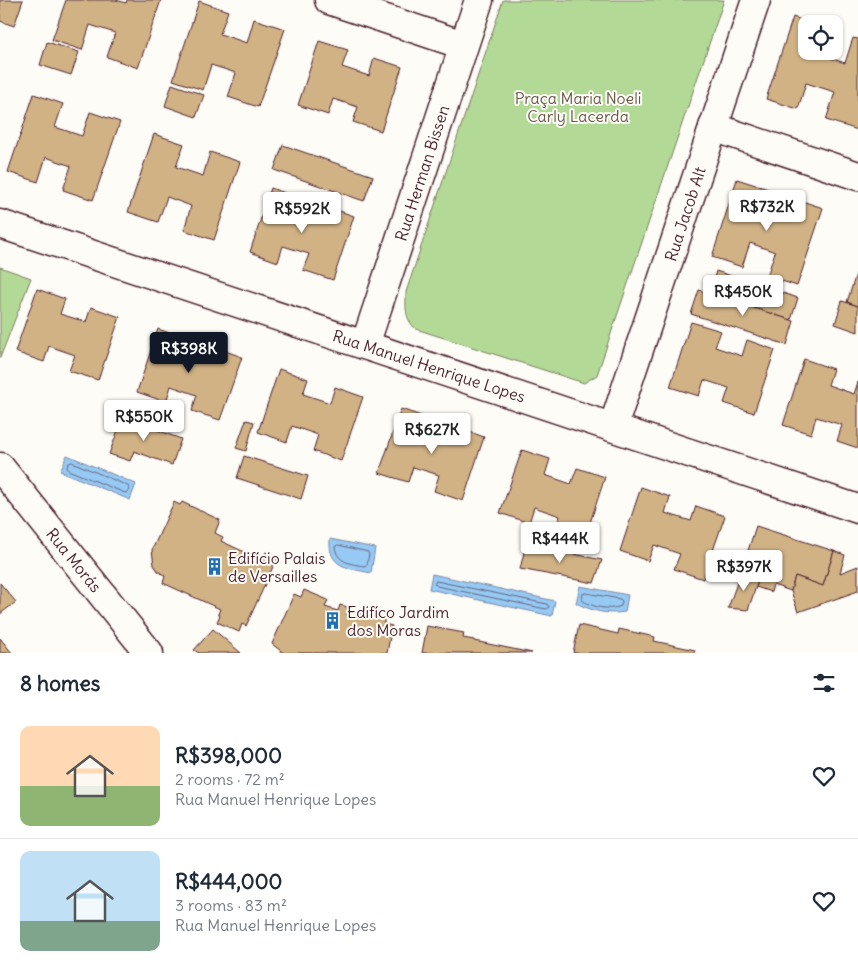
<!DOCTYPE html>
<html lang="en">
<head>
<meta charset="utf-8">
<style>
  :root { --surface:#fff; --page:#f6f6f7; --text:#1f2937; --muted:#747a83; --line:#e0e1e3; --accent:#111827 }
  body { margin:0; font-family:Delius,sans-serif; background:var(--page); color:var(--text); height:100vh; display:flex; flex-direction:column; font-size:19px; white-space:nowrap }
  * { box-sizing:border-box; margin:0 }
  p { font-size:16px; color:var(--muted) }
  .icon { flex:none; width:28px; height:28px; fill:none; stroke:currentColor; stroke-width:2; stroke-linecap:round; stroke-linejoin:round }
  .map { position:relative; height:653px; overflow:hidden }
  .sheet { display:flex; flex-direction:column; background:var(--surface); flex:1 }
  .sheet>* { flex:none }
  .tools { position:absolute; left:798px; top:15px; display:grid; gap:10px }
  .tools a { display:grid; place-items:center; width:45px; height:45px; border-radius:10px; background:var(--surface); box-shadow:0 1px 4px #0004; font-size:25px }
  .price { position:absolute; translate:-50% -42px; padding:0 11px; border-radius:5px; background:#fff; color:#222; font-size:16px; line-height:32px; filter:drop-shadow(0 1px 2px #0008) }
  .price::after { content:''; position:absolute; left:50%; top:30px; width:15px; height:11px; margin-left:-8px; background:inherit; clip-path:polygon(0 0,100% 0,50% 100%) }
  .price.current { background:var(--accent); color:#fff }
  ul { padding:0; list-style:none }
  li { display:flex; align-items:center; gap:15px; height:125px; padding:0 20px }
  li+li { border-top:1px solid var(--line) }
  li span { display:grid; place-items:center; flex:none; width:140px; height:100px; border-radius:10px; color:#555 }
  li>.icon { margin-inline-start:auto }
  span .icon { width:60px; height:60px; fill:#fffc; stroke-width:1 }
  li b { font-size:21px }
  h2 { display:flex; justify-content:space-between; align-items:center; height:60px; padding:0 20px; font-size:21px }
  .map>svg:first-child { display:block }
</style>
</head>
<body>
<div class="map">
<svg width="858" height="653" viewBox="0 0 858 653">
  <rect width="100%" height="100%" fill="#fdfcf7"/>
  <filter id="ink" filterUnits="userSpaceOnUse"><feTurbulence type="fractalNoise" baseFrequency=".02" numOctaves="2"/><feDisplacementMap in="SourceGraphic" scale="10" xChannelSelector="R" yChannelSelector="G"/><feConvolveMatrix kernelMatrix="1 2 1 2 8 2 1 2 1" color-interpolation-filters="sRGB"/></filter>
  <g filter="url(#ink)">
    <!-- green -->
    <g fill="#b2da96" stroke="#7e7c60">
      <path d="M503,0h221l-127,375 -13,8 -168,-54c-12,-11 -10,-21 -10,-37z"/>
      <path d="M0,267l31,11 -31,80z"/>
    </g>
    <!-- water -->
    <g fill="#96caf4" stroke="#7886a4">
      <path d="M67,455l69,29 -6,16 -70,-29z"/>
      <path d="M330,539l45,9 -4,25c-23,-5 -43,-5 -41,-34z"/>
      <path d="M432,574l123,27 -3,15 -123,-27z"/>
      <path d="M580,586l48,9 -3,17c-18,3 -33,-1 -49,-9z"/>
    </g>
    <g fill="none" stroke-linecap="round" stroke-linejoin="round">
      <!-- shore -->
      <g stroke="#68637b" stroke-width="1">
        <path d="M72,462l56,24 1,2 -1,4 -3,1 -57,-23 -1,-3 1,-3z"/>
        <path d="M338,545l30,7 1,2 -2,11 -3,1c-12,-2 -27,-3 -29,-19z"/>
        <path d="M436,581l111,23 2,3 -3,2 -109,-23 -2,-2z"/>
        <path d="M586,593l34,6 2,2 -1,5c-11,5 -30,1 -39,-6l1,-6z"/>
      </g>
    </g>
    <!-- building -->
    <g fill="#d1b285" stroke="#4a1f2b">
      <path d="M0,0h23l-9,26 -14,-5z"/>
      <path d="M66,0h50l10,3 1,-3h34l-23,68 -31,-11 8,-24 -25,-8 -8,25 -30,-10z"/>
      <path d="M199,1l29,10 -8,23 27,9 7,-24 31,10 -27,78 -30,-10 8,-24 -25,-8 -8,25 -30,-10z"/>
      <path d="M793,17l20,7h-7v27h11l-1,2 29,10 8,-25 5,1v91l-32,-10 9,-28 -29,-9 -8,26 -32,-10z"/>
      <path d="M319,41l29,9 -6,17 27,9 5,-18 28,9 -21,64 -28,-9 5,-15 -25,-8 -5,16 -30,-10z"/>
      <path d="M47,42l32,10 -8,23 -31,-10z"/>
      <path d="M172,84l32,11 -8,22 -31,-11z"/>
      <path d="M34,94l29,10 -8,23 27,9 8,-24 30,10 -27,78 -30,-10 8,-24 -25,-9 -8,25 -30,-10z"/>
      <path d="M154,134l30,10 -8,23 27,9 7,-24 30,10 -26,78 -30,-10 7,-24 -24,-9 -9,25 -30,-10z"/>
      <path d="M283,145l90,31 -9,25 -90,-31z"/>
      <path d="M737,179l31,10 -8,24 26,8 7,-23 30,10 -26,78 -30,-10 8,-24 -25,-9 -8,24 -30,-10z"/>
      <path d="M271,188l28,10 -4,15 25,8 5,-15 29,10 -21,64 -30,-10 6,-16 -26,-8 -5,16 -28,-10z"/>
      <path d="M858,268v38l-11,-4z"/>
      <path d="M716,271l82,27 -7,22 -82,-26z"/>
      <path d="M37,289l28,10 -5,15 26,8 5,-15 29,10 -22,63 -29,-9 6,-16 -26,-9 -5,16 -29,-10z"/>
      <path d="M699,290l95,31 -7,24 -96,-31z"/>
      <path d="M842,301l16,5v26l-23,-8z"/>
      <path d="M691,322l30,9 -6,16 27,9 5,-16 28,10 -21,63 -30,-10 5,-15 -25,-8 -5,16 -29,-9z"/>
      <path d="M158,329l29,10 -5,15 27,8 5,-15 28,10 -22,63 -28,-9 5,-16 -26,-9 -5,16 -29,-10z"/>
      <path d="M804,359l29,10 -5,16 26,9 4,-12v66l-21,-7 5,-16 -26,-8 -5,17 -28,-9z"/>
      <path d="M279,369l29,10 -5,15 27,9 5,-16 28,10 -22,64 -28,-10 5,-16 -26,-9 -5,16 -29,-10z"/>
      <path d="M401,409l29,10 -6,15 27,9 5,-16 28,10 -21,64 -29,-10 5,-16 -26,-8 -5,15 -29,-9z"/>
      <path d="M123,417l58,22 -9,26 -38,-14 -4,10 -21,-7z"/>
      <path d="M246,420l8,2 -8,29 -10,-3z"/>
      <path d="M522,450l28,9 -5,16 26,9 6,-16 28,9 -21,64 -29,-10 5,-15 -26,-9 -5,16 -29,-10z"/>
      <path d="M244,456l64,20 -7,23 -64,-21z"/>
      <path d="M641,487l29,10 -5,16 26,8 5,-15 29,10 -22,63 -29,-10 6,-15 -26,-9 -6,16 -28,-10z"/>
      <path d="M174,502l6,3 2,-3 38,18 -5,13 8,4 -2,4 32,15 1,-3 9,4 3,-5 11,6 -31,68 -4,-2 -3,8 -22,-10 3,-7 -2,-1 2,-5 -57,-26 2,-7 -7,-5 -4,-6 -2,-15z"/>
      <path d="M756,526l78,25 -11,35 -28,-10 -4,15 -18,-6 -2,7 -15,-5 3,-9 -18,-6z"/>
      <path d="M526,544l76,16 -8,23 -74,-14z"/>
      <path d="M834,551l11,4 -5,18 18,-7v25l-60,21 -7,-21 4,-15 28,10z"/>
      <path d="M741,572l18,6 -11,32 -20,-2z"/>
      <path d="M0,583l16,19 -16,12z"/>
      <path d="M304,590l24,10 -3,7 13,4 2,-6 8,2 -1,8 13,3 1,-5 23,5v6l8,2 -5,27h-103l-3,-2 -9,-7 22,-50 7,3z"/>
      <path d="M579,625l39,9 1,-5 36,8 -1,4 41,9 -1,3h-121z"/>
      <path d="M427,626l37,7 -1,5 11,2v1l58,12h-110z"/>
      <path d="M213,629l28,24h-42l-5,-3z"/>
      <path d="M0,638l12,15h-12z"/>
    </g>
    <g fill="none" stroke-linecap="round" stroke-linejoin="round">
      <defs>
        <g id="street">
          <path d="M329,0l134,45"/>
          <path d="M713,127l145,49"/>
          <path d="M0,224l858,285"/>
          <path d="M365,345l114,-345"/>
          <path d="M613,427l143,-427"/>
          <path d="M0,467l149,186"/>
        </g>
      </defs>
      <!-- street casing -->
      <use href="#street" stroke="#4a1f2b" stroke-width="31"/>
      <!-- street -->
      <use href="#street" stroke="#fdfcf7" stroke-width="28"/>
    </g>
  </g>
  <!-- icons -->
  <defs>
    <symbol id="building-bare" viewBox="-9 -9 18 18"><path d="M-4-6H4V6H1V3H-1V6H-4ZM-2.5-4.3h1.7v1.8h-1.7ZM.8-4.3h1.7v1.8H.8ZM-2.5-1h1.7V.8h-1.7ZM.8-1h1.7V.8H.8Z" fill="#1f6fb2" stroke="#fdfcf7" stroke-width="2.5" paint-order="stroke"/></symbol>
  </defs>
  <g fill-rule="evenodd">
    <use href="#building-bare" x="202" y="554" width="25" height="25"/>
    <use href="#building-bare" x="320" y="608" width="25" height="25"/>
  </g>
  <g text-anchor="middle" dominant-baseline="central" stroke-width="4" stroke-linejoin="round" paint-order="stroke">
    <!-- park labels -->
    <g font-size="16" fill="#69574b" stroke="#fdfcf7">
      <text x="578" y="98">Praça Maria Noeli<tspan x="578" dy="18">Carly Lacerda</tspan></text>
    </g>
    <!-- street labels -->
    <g font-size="16" fill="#4a1f2b" stroke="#fdfcf7">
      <text transform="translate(422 173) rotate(-72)">Rua Herman Bissen</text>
      <text transform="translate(685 214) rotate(-72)">Rua Jacob Alt</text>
      <text transform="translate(429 366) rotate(18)">Rua Manuel Henrique Lopes</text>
      <text transform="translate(74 560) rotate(51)">Rua Morás</text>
    </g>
    <!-- poi labels -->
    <g font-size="16" fill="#4a1f2b" stroke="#fdfcf7" text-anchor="start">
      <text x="228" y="558">Edifício Palais<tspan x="228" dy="18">de Versailles</tspan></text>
      <text x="347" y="612">Edifíco Jardim<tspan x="347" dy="18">dos Moras</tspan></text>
    </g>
  </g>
</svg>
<div class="tools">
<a><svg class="icon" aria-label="locate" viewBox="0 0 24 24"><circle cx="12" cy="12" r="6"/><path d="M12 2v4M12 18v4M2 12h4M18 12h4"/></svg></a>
</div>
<b class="price" style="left:767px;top:232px">R$732K</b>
<b class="price" style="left:302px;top:234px">R$592K</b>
<b class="price" style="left:743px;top:317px">R$450K</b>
<b class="price current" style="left:189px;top:374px">R$398K</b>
<b class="price" style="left:144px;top:442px">R$550K</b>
<b class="price" style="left:432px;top:455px">R$627K</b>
<b class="price" style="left:560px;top:564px">R$444K</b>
<b class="price" style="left:744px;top:592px">R$397K</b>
</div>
<section class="sheet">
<h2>8 homes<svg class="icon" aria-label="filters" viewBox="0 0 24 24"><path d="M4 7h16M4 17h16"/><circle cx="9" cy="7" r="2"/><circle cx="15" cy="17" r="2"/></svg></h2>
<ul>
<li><span style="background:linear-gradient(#ffd9b3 60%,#8fb573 0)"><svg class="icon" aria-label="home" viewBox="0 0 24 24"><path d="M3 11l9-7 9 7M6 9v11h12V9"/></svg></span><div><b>R$398,000</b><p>2 rooms · 72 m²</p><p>Rua Manuel Henrique Lopes</p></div><svg class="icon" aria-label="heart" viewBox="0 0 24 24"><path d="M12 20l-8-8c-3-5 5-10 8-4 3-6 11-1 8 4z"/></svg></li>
<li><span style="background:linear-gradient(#bfe0f5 70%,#7fa58c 0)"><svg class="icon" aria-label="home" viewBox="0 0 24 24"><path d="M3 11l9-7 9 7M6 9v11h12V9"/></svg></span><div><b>R$444,000</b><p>3 rooms · 83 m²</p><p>Rua Manuel Henrique Lopes</p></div><svg class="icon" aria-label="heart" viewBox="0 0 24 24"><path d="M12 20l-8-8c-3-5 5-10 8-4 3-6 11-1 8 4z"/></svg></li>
</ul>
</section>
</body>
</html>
